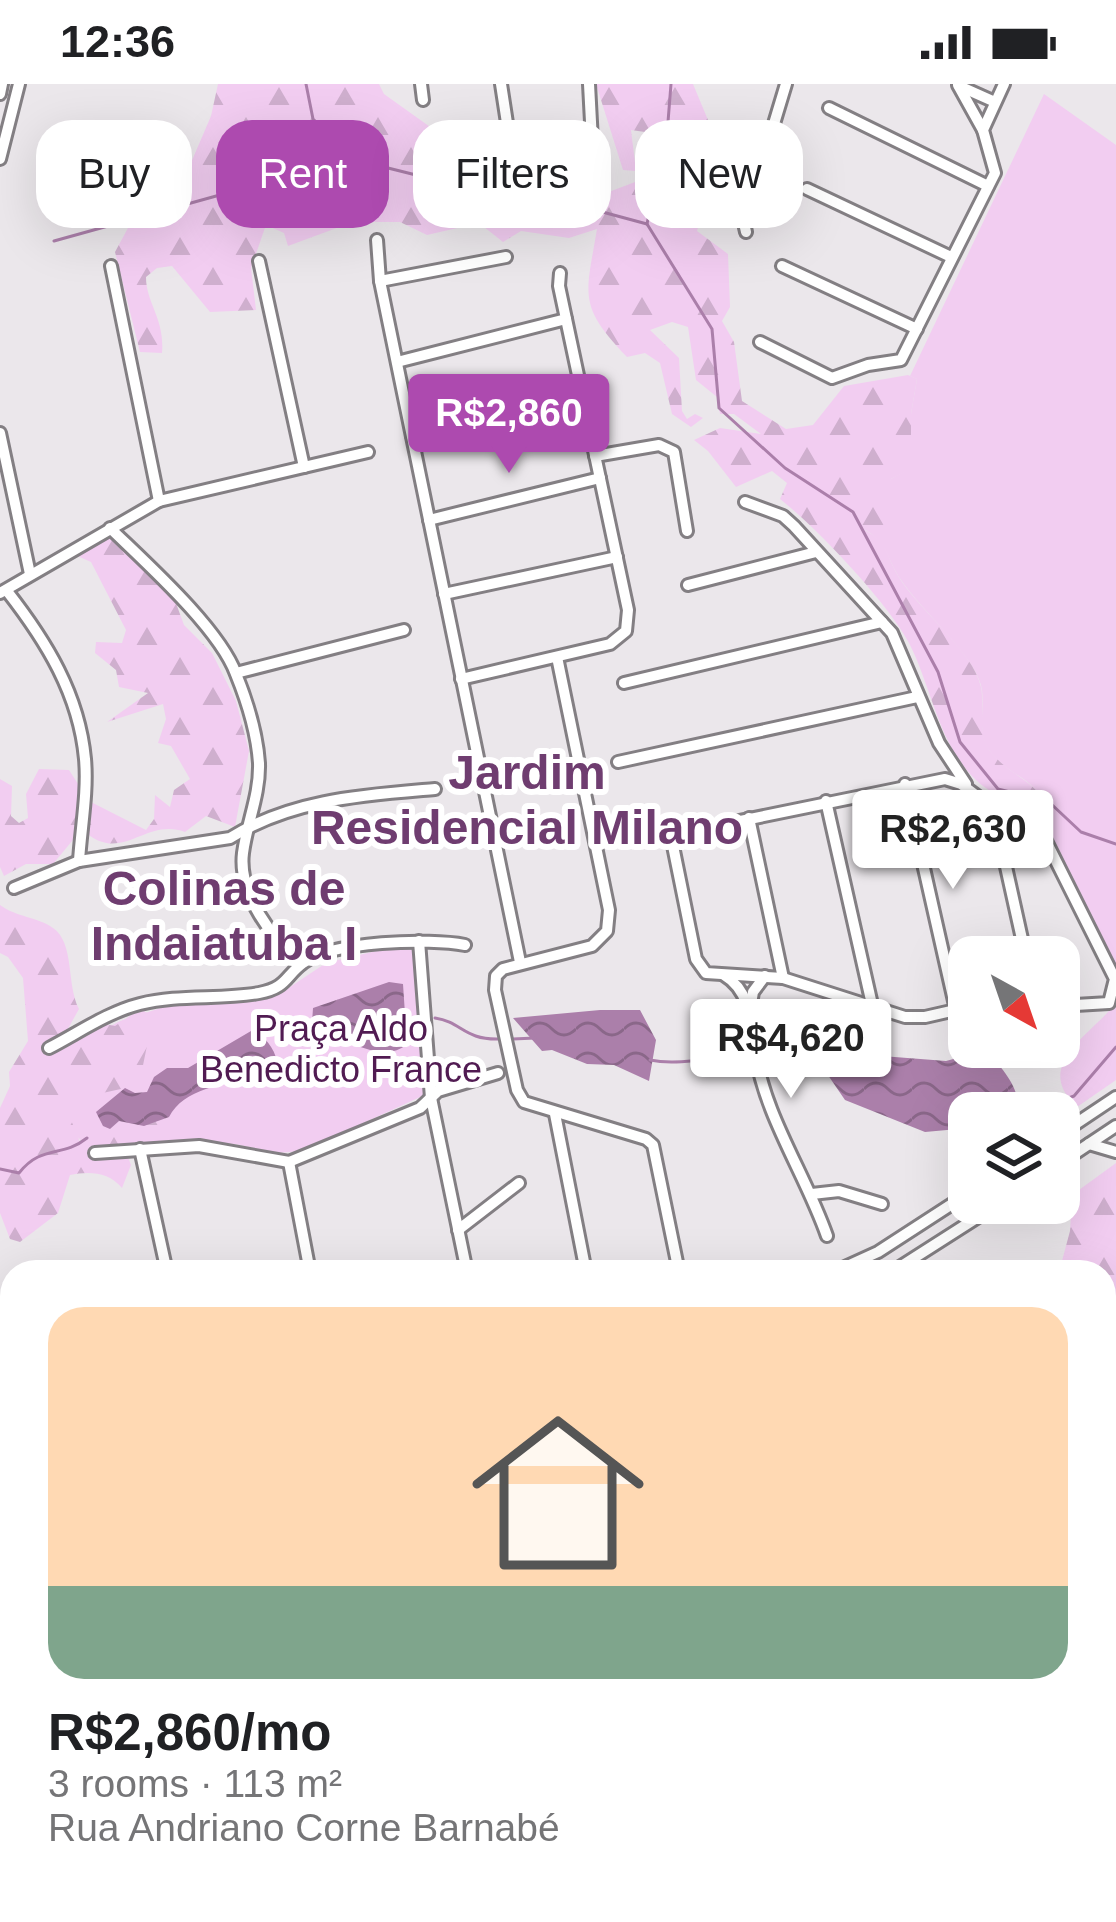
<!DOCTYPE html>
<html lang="en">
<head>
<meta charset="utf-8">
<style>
  :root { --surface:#fff; --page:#f2f2f2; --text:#202124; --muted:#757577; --accent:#ad4aaf }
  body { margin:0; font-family:Arial,sans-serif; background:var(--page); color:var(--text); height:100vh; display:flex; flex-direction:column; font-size:45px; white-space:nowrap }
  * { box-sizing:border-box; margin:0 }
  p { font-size:39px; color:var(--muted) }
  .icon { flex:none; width:66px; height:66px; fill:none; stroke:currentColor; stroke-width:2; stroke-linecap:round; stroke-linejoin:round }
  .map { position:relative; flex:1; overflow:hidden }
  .side { position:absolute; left:0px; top:1176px; width:1116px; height:663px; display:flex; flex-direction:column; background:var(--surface); border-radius:36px 36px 0 0; box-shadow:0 12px 48px #0002 }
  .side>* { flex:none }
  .hud { position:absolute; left:36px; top:36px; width:1044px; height:108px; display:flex; gap:24px }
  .needle { width:78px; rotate:140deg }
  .fabs { position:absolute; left:948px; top:852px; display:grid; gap:24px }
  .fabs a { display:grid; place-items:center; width:132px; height:132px; border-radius:24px; background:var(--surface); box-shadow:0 12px 48px #0002; font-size:60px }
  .price { position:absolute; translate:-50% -102px; padding:0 27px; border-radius:12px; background:#fff; color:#222; font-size:39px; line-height:78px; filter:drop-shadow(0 3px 6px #0008) }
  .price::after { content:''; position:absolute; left:50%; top:72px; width:36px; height:27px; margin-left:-18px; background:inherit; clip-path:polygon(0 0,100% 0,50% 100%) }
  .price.selected { background:var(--accent); color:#fff }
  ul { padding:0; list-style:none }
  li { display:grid; align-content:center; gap:24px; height:636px; padding:0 48px }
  li span { display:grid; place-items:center; height:372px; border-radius:36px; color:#555 }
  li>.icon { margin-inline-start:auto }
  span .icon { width:216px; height:216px; fill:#fffc; stroke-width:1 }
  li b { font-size:51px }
  .chip { padding:0 42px; border-radius:36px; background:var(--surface); box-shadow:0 12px 48px #0002; font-size:42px; line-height:108px }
  .chip.selected { background:var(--accent); color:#fff }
  .status { display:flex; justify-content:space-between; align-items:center; height:84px; padding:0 60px; background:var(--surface); direction:ltr }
  .status svg { height:33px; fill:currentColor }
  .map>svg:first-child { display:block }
</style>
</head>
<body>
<div class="status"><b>12:36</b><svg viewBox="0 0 49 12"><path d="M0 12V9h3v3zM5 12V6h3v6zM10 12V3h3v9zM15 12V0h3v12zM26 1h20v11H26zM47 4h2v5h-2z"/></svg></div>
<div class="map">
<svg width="1116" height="1838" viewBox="0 0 1116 1838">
  <defs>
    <pattern id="forest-firs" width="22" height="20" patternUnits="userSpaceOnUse" patternTransform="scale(3)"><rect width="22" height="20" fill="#f2cdf1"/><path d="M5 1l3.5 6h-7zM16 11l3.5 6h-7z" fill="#cfafce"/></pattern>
    <pattern id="water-waves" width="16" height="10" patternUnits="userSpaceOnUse" patternTransform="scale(3)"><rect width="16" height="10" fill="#ab7faa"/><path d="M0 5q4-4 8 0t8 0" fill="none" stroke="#8a6789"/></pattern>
  </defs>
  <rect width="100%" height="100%" fill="#ebe7eb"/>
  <!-- green -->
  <g fill="#f2cdf1">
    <path d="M1044,10l72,51v822l-77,-150h14c-18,-43 -43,-38 -64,-67 -13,-18 -3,-45 -8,-65 -9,-32 -59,-74 -80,-105 -15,-22 -12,-36 -37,-51l27,-50 20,-11v-54l6,-35 -7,-3z"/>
    <path d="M397,862l17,5 15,142 -127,58 -25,2 -42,-9 -47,-2 -97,7 -17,-15 -40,-66 86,-47 47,-15 85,-6 38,-13 36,-24z"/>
    <path d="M1116,919v77l-39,27c-45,-42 12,-70 39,-104z"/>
  </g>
  <!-- forest -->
  <g fill="url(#forest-firs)">
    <path d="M218,0h161l5,10 70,50 118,48 34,1 45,-17 53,31 -7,24 31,23 2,53 -8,14 12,21 8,59 44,28 27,-4 31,-39 64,-11 9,4 -6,35v55l-20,10 -5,45 -21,6c23,13 20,22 32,44 20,35 76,76 84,113 4,20 -4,47 9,64 24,30 45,24 63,67 -19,-8 -41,-15 -59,-25 -53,-29 -60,-102 -85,-150 -22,-41 -92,-115 -129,-144l7,-16 -15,-12 -36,16 -28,-36 -14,-11 26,-12 41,6 -27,-20h-14l-3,-17 -21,-17 -8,-53 -16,-5 -22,8 29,28 3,53 5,8 8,-5 8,4 -12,9 -19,-13 -12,-51 -15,-10 -18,4c-50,-52 -41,-62 -30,-128l-28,9 -48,-7 -18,11 -24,-19 -52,12 -27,-13h-47l-65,24 -4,-13 -18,-8 -15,43 5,42 -46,2 -38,-46 -15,2 -11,9c0,26 19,42 16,76l-22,-1 -25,-100 20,-37 31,6 45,-105z"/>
    <path d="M596,0h97l15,36 -7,20 -70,-10 5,41 -13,-1z"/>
    <path d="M108,450l65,61 11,30 28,28 24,48 13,50 -14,76 -29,-11 -21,16c-41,-15 -64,35 -103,-3l-29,35h-27l-22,12 -4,-9v-88l12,7 -1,30 8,7 9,-5 -2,-24 13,-25 30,1 20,31 57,29 8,-11 1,-24 15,12 4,-17 16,-11 -19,-33 -13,-3 8,-24 -3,-15 -56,18 41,-29 -29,-6 -3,-17 -21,-17 1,-11 26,1 4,-13 -35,-68 -16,-7 9,-18z"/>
    <path d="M0,821c16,12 38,12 53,23 22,15 13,56 26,81l-14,25 29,-12 21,4 25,-17 13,7 -14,69 -41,9 -27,-23h-20l29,71c21,-2 30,-21 47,-31 34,-19 76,-26 113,-34l-54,52 -61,20 6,16 -9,23c-13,-16 -33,-17 -52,-13l-12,38 -38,29 -10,-3 -10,-26v-105l10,-22 -1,-14 19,-31 -5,-63 -15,-21 -8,-4z"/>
    <path d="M1116,1079v277l-9,23 9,31v50l-12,5v-277h-45l11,-41 2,-36z"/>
    <path d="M88,1827h170l-7,11h-152z"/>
  </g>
  <!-- water -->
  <g fill="url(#water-waves)">
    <path d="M389,898l14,2 4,60c-25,23 -69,-9 -95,-21l1,-15z"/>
    <path d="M600,926h40l16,30 -7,41 -35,-16 -27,-1 -35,-14 -10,1 -29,-33z"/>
    <path d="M251,947h7c11,12 21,23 19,40 -33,12 -90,11 -108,46l-25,9 -25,-5 -9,8 -7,-3 -7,-14 29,-24 10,5 12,-1 7,-15 13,-9h21z"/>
    <path d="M986,966c15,17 36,39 32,63h-49v15l-44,4 -80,-32 -26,-38 50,-7 77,6z"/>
  </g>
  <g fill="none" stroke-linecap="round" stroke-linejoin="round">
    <!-- stream -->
    <g stroke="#ab7faa" stroke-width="3">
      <path d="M306,0l7,35 43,41 96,24 91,12 104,28"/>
      <path d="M671,0l-3,38 -21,102 65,105 7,79 66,60 68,44 85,160 22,70 38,47 51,13 32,30 35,12"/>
      <path d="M54,157l173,-48 85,-4 43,-29"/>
      <path d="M435,934c27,4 29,22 64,21"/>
      <path d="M513,955l22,-1"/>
      <path d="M650,976c29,6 57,-4 85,1"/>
      <path d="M773,978l57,10"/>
      <path d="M1066,1015l8,-3 42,-49"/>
      <path d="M1019,1022l6,3 20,-4"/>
      <path d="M0,1085l19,4c23,-29 43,-15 68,-35"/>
      <path d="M1104,1317l12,-31"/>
      <path d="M200,1827l18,11"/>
    </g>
    <defs>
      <g id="minor">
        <path d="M421,0l2,16"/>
        <path d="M501,0l8,52c23,20 64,36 83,5l-3,-57"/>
        <path d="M958,1l25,45"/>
        <path d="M959,2l36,16"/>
        <path d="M0,10l2,-10"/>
        <path d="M829,24l159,78"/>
        <path d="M696,72l60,25"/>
        <path d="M0,75l19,-75"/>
        <path d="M807,105l144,68"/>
        <path d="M746,148l-2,-9 42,-139"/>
        <path d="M377,156l3,41 140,681"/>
        <path d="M259,177l45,206"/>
        <path d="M111,182l48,235"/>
        <path d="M782,182l135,63"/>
        <path d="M380,197l126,-24"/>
        <path d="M760,258l72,36 36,-13 33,-5 94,-187 -12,-43 21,-46"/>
        <path d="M397,278l169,-43"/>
        <path d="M0,349l30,141"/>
        <path d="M412,352l172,-34"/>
        <path d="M595,372l64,-11 15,7 13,79"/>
        <path d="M745,418l38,14 11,10 98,107 47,110 27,41"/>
        <path d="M429,436l171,-42"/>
        <path d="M110,444c36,35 109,100 126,146 11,27 21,60 23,89 1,32 -12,59 -16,90 -5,40 29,87 59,110"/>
        <path d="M688,501l128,-33"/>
        <path d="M7,507c39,50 72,103 78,168 3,33 -4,69 -6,102"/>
        <path d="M0,509l159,-92 209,-49"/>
        <path d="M444,510l173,-37"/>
        <path d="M557,573l52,253 -2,21 -15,15 -89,23 -7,7 -1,14 22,100 7,12 122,37 7,6 26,127"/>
        <path d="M236,589l168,-43"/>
        <path d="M461,595l149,-35 16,-13 2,-21 -69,-324 1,-13"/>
        <path d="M624,599l258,-61"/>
        <path d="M618,678l299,-65"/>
        <path d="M905,700l51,226"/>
        <path d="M826,717l47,208"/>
        <path d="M993,724l33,149"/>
        <path d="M749,734l34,160"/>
        <path d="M671,752l25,123 10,14 77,5 122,39h20l44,-10"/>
        <path d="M637,758l308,-63 16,5 32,24 38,14 11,11 73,146 -6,24 -50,3"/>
        <path d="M14,804l65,-27 151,-23c62,-39 135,-43 205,-49"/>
        <path d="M419,857l12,157 36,174"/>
        <path d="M724,891c27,16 27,48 31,76 10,66 50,122 72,185"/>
        <path d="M750,926l3,-18 12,-16"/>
        <path d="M49,964c29,-15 59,-36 91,-44 39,-10 80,-4 119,-11 28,-5 26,-17 44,-30 29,-22 127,-25 162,-18"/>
        <path d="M555,1030l31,158"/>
        <path d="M1059,1051l57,-38"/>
        <path d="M1089,1060l27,8"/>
        <path d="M140,1065l27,123"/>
        <path d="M95,1069l104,-7 90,16 131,-54 18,-17 60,-18"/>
        <path d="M289,1078l21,110"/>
        <path d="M1059,1080l57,-38"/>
        <path d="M812,1110l27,-3 43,13"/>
        <path d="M458,1146l61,-47"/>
        <path d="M834,1188l44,-20 91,-59"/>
        <path d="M892,1188l108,-69"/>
        <path d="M1104,1794l12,-5"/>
        <path d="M0,1820l12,-2"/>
      </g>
      <g id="major">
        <path d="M0,1689l12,-4"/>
        <path d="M924,1827l47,11"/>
      </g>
    </defs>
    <!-- minor casing -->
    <use href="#minor" stroke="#837f83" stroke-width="16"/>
    <!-- major casing -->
    <use href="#major" stroke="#a97fa9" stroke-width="20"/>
    <!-- minor -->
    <use href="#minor" stroke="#fff" stroke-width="10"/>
    <!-- major -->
    <use href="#major" stroke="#fad4fa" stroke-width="14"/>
  </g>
  <g text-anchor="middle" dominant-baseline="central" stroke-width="12" stroke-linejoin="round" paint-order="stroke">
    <!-- park labels -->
    <g font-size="36" fill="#511b52" stroke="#fff">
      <text x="341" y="944">Praça Aldo<tspan x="341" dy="41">Benedicto France</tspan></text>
    </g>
    <!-- district labels -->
    <g font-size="48" font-weight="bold" fill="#6f3d70" stroke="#fff">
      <text x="527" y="688">Jardim<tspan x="527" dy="55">Residencial Milano</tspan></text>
      <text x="224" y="804">Colinas de<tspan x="224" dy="55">Indaiatuba I</tspan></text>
    </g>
  </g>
</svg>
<div class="fabs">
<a><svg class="needle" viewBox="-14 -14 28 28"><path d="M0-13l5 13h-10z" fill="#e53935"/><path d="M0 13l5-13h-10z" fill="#757577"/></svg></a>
<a><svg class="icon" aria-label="layers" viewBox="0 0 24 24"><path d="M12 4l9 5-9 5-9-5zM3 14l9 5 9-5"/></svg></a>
</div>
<b class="price selected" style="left:509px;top:392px">R$2,860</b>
<b class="price" style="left:953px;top:808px">R$2,630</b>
<b class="price" style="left:791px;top:1017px">R$4,620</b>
<div class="hud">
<a class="chip">Buy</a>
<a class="chip selected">Rent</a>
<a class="chip">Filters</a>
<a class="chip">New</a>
</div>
<section class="side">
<ul>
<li><span style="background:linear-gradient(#ffd9b3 75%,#7fa58c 0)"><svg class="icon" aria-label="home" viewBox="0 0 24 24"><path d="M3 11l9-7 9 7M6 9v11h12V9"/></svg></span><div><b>R$2,860/mo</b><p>3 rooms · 113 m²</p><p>Rua Andriano Corne Barnabé</p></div></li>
</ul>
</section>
</div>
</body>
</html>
